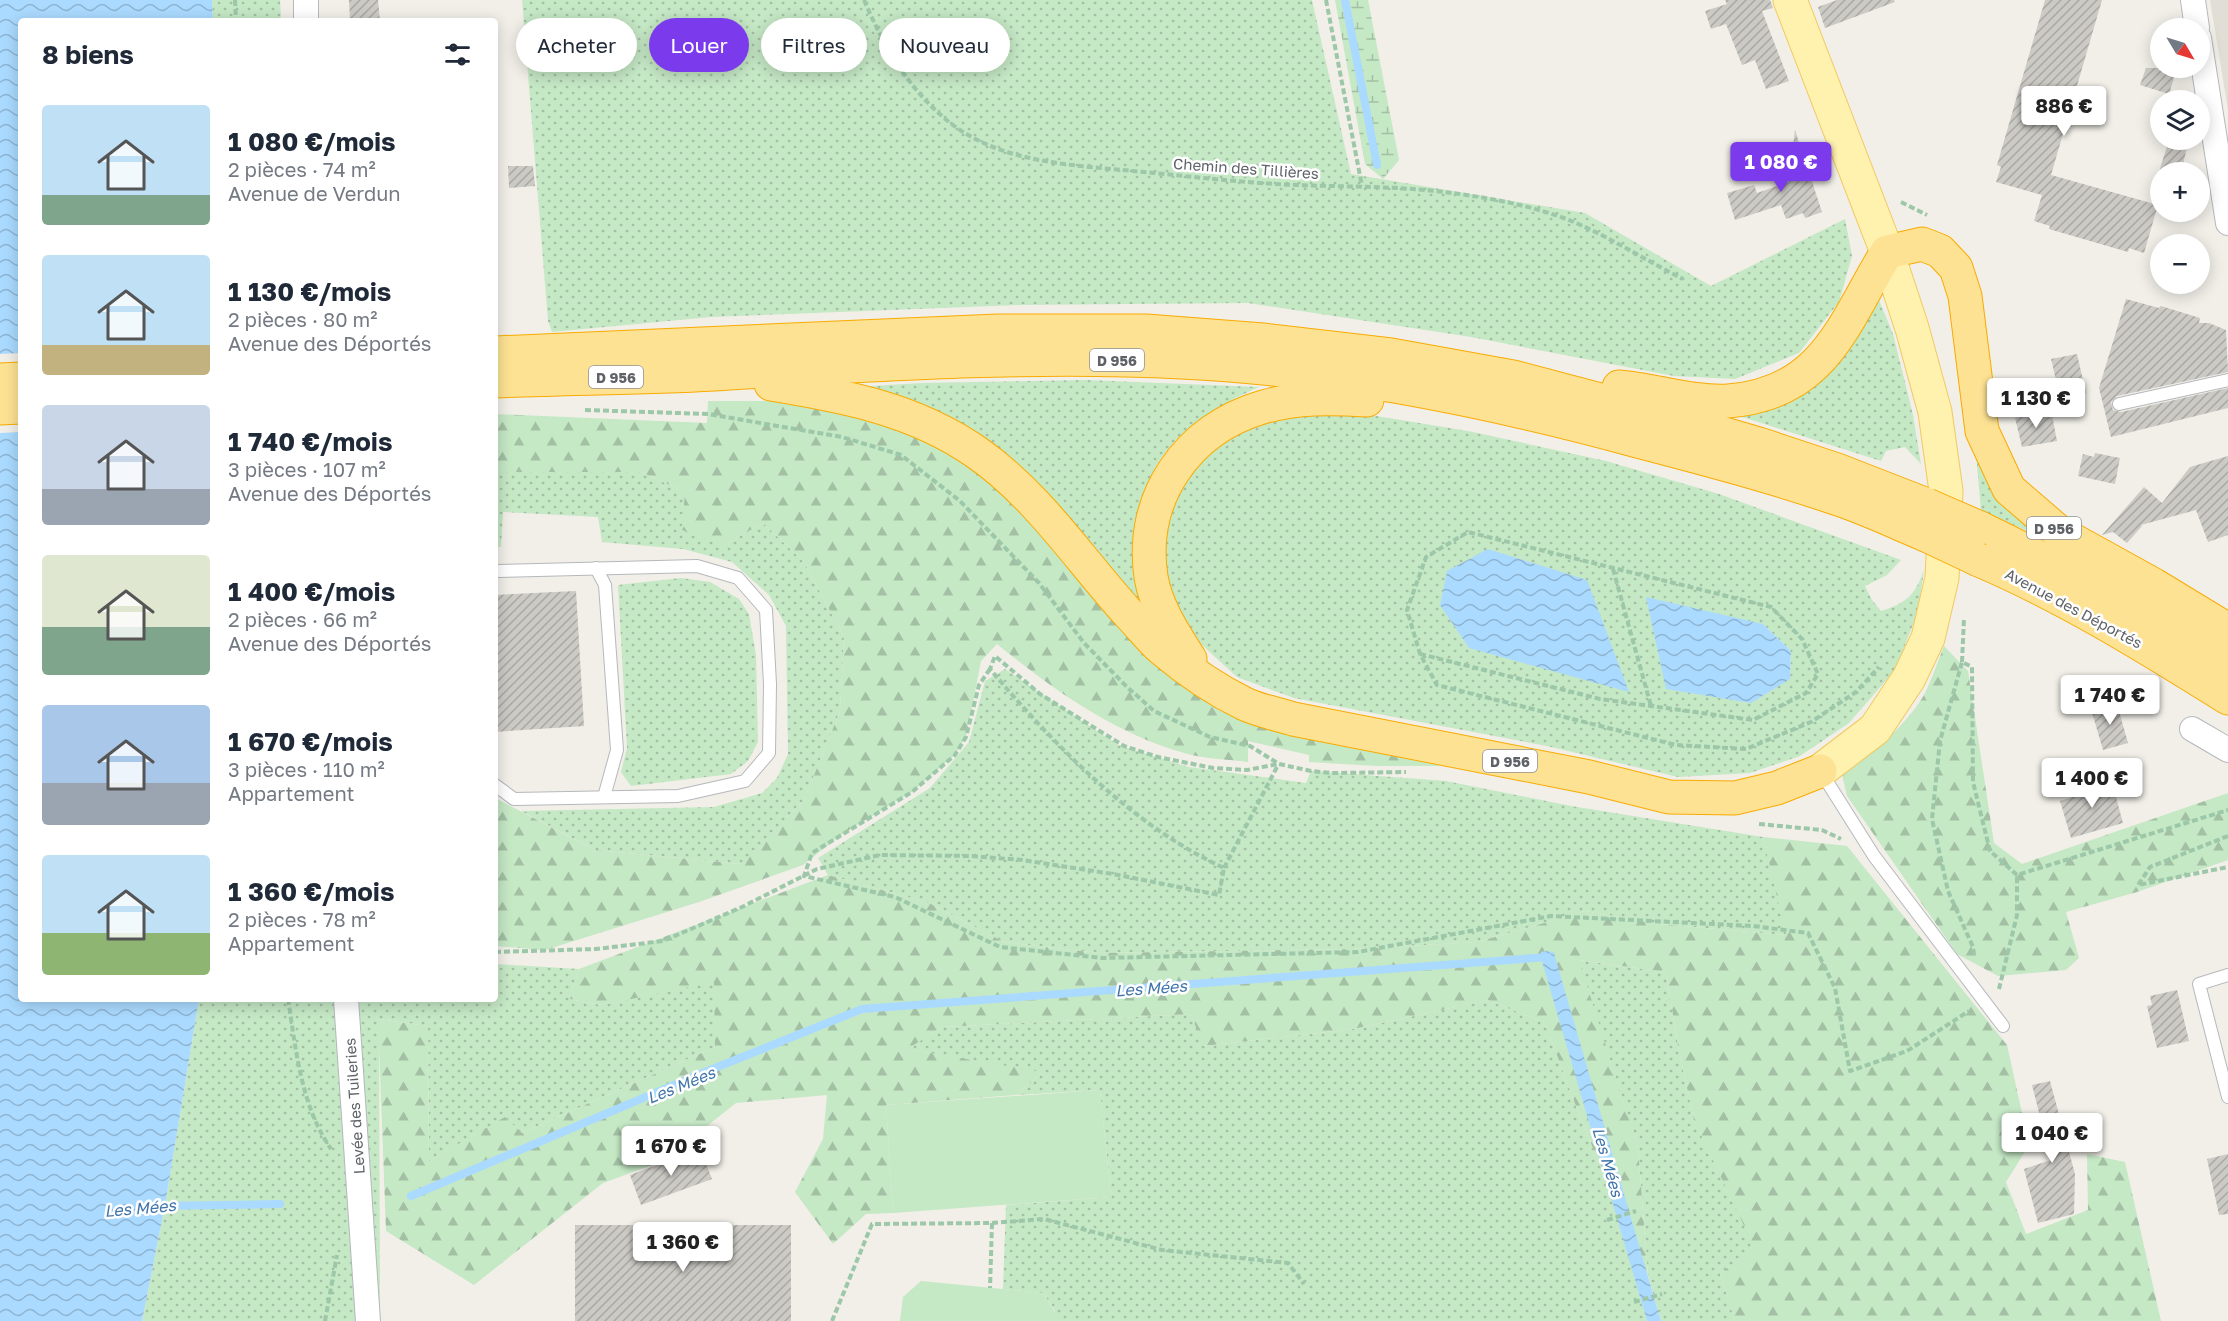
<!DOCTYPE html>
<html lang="fr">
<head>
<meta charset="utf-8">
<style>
  :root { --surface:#fff; --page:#f6f6f7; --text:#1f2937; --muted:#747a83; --accent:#7c3aed }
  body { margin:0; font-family:"Golos Text",sans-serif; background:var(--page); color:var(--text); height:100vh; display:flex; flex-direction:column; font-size:22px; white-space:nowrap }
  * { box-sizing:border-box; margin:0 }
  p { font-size:20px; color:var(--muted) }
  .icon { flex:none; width:33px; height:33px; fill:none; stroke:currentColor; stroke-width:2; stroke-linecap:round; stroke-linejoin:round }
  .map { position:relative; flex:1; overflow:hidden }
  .panel { position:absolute; left:18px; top:18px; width:480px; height:984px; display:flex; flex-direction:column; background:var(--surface); border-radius:6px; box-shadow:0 3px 15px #0003 }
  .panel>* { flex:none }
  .guide { position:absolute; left:516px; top:18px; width:570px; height:54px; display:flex; gap:12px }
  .needle { width:39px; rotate:128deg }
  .buttons { position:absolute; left:2150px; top:18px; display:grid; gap:12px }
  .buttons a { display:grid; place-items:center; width:60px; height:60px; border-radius:50%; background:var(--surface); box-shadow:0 3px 15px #0003; font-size:30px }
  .price { position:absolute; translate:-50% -51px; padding:0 14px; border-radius:6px; background:#fff; color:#222; font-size:20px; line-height:39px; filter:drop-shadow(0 2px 3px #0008) }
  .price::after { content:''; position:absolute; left:50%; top:36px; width:18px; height:14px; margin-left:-9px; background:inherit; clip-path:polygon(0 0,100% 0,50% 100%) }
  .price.active { background:var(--accent); color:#fff }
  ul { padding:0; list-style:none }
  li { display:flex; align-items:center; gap:18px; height:150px; padding:0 24px }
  li span { display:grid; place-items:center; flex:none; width:168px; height:120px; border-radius:6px; color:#555 }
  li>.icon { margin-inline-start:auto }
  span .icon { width:72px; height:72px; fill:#fffc; stroke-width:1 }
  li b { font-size:26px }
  h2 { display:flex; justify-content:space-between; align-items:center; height:72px; padding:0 24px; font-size:26px }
  .tag { padding:0 21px; border-radius:27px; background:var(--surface); box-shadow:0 3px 15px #0003; font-size:21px; line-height:54px }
  .tag.active { background:var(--accent); color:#fff }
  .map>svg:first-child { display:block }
</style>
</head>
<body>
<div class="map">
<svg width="2228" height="1321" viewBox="0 0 2228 1321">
  <defs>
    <pattern id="grass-dots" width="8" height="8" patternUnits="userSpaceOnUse" patternTransform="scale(1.5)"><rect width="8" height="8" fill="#c5e8c5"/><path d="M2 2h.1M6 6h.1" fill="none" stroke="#a3c0a4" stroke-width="1.8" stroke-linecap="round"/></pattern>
    <pattern id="forest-firs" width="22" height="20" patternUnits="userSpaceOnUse" patternTransform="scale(1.5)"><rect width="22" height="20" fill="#c5e8c5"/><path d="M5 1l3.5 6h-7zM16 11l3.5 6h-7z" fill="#a3c0a4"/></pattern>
    <pattern id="wetland-marsh" width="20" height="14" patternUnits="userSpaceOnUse" patternTransform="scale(1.5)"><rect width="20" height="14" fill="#c5e8c5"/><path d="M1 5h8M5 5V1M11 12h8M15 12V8" fill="none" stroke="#a3c0a4"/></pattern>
    <pattern id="water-waves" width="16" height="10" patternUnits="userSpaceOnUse" patternTransform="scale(1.5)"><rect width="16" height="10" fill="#aadaff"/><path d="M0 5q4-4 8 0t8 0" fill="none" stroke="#8eb4d2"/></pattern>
    <pattern id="building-hatch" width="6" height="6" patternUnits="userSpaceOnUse" patternTransform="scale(1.5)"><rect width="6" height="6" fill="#cccac5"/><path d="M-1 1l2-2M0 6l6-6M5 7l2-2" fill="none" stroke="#a9a8a4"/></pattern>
  </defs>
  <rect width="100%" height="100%" fill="#f1efe8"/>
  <!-- education -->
  <path fill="#e1ded6" d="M2210,0h18v110z"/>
  <!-- grass -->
  <g fill="url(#grass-dots)" fill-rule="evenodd">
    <path d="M212,0h68l1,21h-68z"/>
    <path d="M522,0h790l39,174 234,39 126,73 134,-67 7,37 -13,46 -40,51 -64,26 -61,-3 -203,-39 -223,-34 -230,2 -307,12 -159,15 -4,-11z"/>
    <path d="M1876,293l17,41 20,81 8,49 -16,-17 -19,4 -5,10 -151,-48 43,-11z"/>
    <path d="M1086,380l173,7c-62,28 -111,61 -121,133 -1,9 -3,19 -3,28 2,20 7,40 10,59l-78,-90 -211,-130 66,-4z"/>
    <path d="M1303,413h55l110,18 138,30 113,33 182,66 -14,15 -22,11 7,14 9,11c26,-8 34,-16 43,-41l-6,42 -23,58 -46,53 -49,33 -50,17 -72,4 -131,-31 -253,-48 -57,-21 -49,-45 -20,-41 -6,-37 5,-34 13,-39 65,-60zM1763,624l28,27 -1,28z"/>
    <path d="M1974,430l77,111 -70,-30z"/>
    <path d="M495,472h146l44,20 39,53 39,-22 41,39 40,75 -4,74 -36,89 -62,64 -147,-14 -74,-39 193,-4 48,-14 15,-15 11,-24 -2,-128 -17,-31 -37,-33 -49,-13 -81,-7 -4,-25 -95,-5 -2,35h-6z"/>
    <path d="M681,578l29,4 29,17 10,15 7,41 2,87 -10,19 -17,13 -100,12 -10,-14 6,-24 -9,-163z"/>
    <path d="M1005,669l113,76 71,22 117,16 5,-12 135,10 125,25 192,31 24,98 -128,-11 -74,-13 -107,31 -124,7 -255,4 -95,-11 -75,-39 -101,-28 -10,-17 112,-70 39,-46 16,-61z"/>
    <path d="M1578,960l88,12 12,74 16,74 62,129 -36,24 15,48h-74l-13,-46 -10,-127z"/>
    <path d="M495,964l84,5 -9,30 31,6 114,-24v66l-193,86 -18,-15 -75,43 -1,-135 -49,-7 1,302h-238l23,-116 34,-206h296z"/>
    <path d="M1488,1000l57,23 38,102 23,52 41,144h-593l1,-10 -12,-18 -40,-4 3,-84 105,-8 -11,-107 -84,5 26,-22 -136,-24 37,-22 248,-13 13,32 149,-17z"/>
  </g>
  <!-- forest -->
  <g fill="url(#forest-firs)">
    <path d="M708,401h110l84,20 76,41 184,206 72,50 114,29 94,19h-65l-68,-4v-7l-61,-14v21c-21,-3 -44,-3 -64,-9 -70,-20 -132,-64 -187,-109l-16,17 -15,76 -11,18 -43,37 -71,43 -38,30 -104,37 -154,48 -50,-4v-148l100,52 146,14 63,-64 36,-89 4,-74 -40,-75 -41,-39 -39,22 -42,-15 3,-38 -44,-20h-146v-58l212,9z"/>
    <path d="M1944,646l24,25 26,172 28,21 206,-71v67l-91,32 -71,20 13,46 -13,12 -68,6 -41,-22 -110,-158 -5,-21c28,-21 66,-50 83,-82 7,-14 13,-32 19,-47z"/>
    <path d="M1763,837l84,9 160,199 22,100 -23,37 20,52 62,-24 -1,-56 38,8 36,159h-426l-15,-48 35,-24 -61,-129 -16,-74 -12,-74 -87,-12 59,188 10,127 -65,-150 -38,-102 -57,-23 -135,29 -150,17 -12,-32 -248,13 -36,22 136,23 -27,23 -130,10 7,108 -27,1 -33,30 -38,-52 28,-53 4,-44 -91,8 -73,58 -60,22 -129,102 -88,-54 -8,-212 50,7 1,135 76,-44 17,16 193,-86 -1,-65 -112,23 -32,-6 9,-30 249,-94 101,28 75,39 95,11 255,-4 124,-7 107,-31 74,13 127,11z"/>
  </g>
  <!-- wetland -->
  <path fill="url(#wetland-marsh)" d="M1335,0h33l31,160 -16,19 -18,-15z"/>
  <!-- pitch -->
  <g fill="#c5e8c5">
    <path d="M1100,1090l11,107 -218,16 -7,-108z"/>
    <path d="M921,1281l122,12 12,19 -1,9h-154l3,-24z"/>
  </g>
  <!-- water -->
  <g fill="url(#water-waves)">
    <path d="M0,0h212l1,21h-192v978h178l-34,206 -23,116h-142z"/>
    <path d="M1488,549l99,31 42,112 -160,-44 -29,-43 7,-34z"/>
    <path d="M1646,597l117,27 28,27 -1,28 -39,24 -85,-14z"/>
    <path d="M1546,951l8,1 1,5 106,364h-14l-106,-363v-6z"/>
  </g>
  <!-- pier -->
  <path fill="#f1efe8" d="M21,353v79l-21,1v-79z"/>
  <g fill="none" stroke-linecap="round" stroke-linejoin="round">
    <!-- stream -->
    <g stroke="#aadaff" stroke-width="8">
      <path d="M1345,0l32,165"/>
      <path d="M411,1196l289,-122 162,-65 686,-52 1,3"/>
      <path d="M156,1206l124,-2"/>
    </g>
  </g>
  <!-- building -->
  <g fill="url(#building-hatch)">
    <path d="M349,0h29l2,21h-30z"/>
    <path d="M1725,0h45l3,8 -11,3 27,70 -23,8 -11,-29 -13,5 -16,-41 -15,5 -6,-18 22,-7z"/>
    <path d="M1837,0h57l1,2 -70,26 -7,-21z"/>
    <path d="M2045,0h57l-51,175 107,30 -14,48 -15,-5 -1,4 -79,-23 1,-3 -16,-5 8,-26 -46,-13 5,-15 -4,-2z"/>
    <path d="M2146,68h31l-8,26 -29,-9z"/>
    <path d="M1795,130l27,82 -17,6 -2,-5 -17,6 -5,-14 -46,15 -8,-27 27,-8 3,8 32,-11z"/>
    <path d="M2169,140h20l-8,32h-22z"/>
    <path d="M508,166h25l2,20 -26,2z"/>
    <path d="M2126,299l33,9 2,-2 39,12 -1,5h10l17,7 2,42 -111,24 -6,6 2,8 8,2 107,-24v20l-117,29 -12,-49z"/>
    <path d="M2077,354l9,39 -26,4 -9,-38z"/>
    <path d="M2051,410l6,31 -35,6 -7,-29z"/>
    <path d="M2095,453l25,5 -5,26 -37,-8 5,-22 11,3z"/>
    <path d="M2228,456v79l-20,7 -12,-32 -55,15 1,1 -15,17 -14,-11 -11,3 42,-48 18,16 28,-36z"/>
    <path d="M576,591l8,135 -89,6v-137z"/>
    <path d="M2116,701l12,42 -25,7 -12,-41z"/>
    <path d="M2111,779l12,44 -52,15 -11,-37 10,-3 5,-9z"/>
    <path d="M2177,990l12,51 -32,7 -10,-42 5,-1 -2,-9z"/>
    <path d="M2050,1081l25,93 -1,40 -36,9 -14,-54 27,-9 -19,-75z"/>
    <path d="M700,1149l12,30 -71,26 -11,-30z"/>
    <path d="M2228,1154v60l-9,1 -12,-56z"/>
    <rect x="575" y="1225" width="216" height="96"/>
  </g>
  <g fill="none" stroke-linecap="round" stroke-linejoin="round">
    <defs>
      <g id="lane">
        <path d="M2119,404l109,-24"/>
        <path d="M596,568l9,17 12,165 -13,47"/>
        <path d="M495,571l202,-5 41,12 28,32 4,74 -1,69 -24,28 -67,15 -164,3 -19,-14"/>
        <path d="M1821,772l53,84 129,170"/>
        <path d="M2228,975l-29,9 29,113"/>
      </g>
      <g id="street">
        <path d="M306,0v21"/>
        <path d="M2193,0l4,28"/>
        <path d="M2199,38l29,185"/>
        <path d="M2192,729l36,21"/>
        <path d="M346,999l22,322"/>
      </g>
      <path id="primary" d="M1790,0l97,252 25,76 23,84 11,79 -4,87 -14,60 -19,40 -34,51 -55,42"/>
      <g id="highway">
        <path d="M495,353l503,-22h148l117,9 128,15 122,22 174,46 72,21 78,26 90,35"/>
        <path d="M0,380l21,-1"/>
        <path d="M495,381c73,-3 146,-3 219,-7 156,-9 311,-20 468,-12 153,7 305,38 452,78 69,18 137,36 204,59 30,10 59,24 88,36"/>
        <path d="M771,384c73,12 143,25 205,68 61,42 103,107 152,161 12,12 22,26 34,36 25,21 54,41 83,55 15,7 33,10 48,15l296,58 80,20 66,1 42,-10 43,-17"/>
        <path d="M1619,387c36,3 73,16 109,14 97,-7 116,-79 159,-149l35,-8 18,7 16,17 9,28 17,135 27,58 51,44 94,52 74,45"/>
        <path d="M0,408l21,-1"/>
        <path d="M1980,528c85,41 169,85 248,135"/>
        <path d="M1979,560c87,37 169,88 249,138"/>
        <path d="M1190,659c-16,-25 -34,-52 -39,-82 -12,-79 36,-148 112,-170 34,-10 69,-9 104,-7"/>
      </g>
    </defs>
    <!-- lane casing -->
    <use href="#lane" stroke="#b5b8bc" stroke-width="14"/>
    <!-- street casing -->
    <use href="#street" stroke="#b5b8bc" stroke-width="26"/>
    <!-- primary casing -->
    <use href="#primary" stroke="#f2c960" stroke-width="35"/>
    <!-- highway casing -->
    <use href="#highway" stroke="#f9ab00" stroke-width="35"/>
    <!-- path -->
    <g stroke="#9cc7a9" stroke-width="4" stroke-dasharray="6 3" stroke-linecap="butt">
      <path d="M235,0l1,21"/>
      <path d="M864,0c21,49 46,92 89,125 51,38 119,40 180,46 55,5 110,12 164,14 49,2 98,1 147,7 41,5 86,13 125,28 39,16 76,40 114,59"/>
      <path d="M1326,0l36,186"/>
      <path d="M1901,202l26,13"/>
      <path d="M585,410l123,4 134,23 59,18 59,46 79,82 45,60 43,44 27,24 56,26 40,9 29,18 32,7 21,2 74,-1"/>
      <path d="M1613,569l38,137"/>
      <path d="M1420,654l180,45 153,21 53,-27 12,-19 -16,-35 -31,-32 -303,-75 -42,25 -19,53 13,44 17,31 239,60 70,4 65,-27 45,-30 23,-25"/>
      <path d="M1962,662l2,-44"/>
      <path d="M990,669l-11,16 -13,52 -11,18 -43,37 -100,61 -8,23 91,21 105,50 102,11 256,-6 193,-36 202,10 55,7 27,55 15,83 57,-20 62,-40"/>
      <path d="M1759,824l63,6 19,9"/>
      <path d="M2228,836l-78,31 -12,18 90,-18"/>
      <path d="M1224,868l54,-103"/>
      <path d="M495,952l101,-3 67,-8 79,-34 75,-38 63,-14 92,1 50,4 91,14 106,21 5,-27c-91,-42 -170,-123 -234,-199l5,-13 45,38 84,52 34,11 55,11 34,2 31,-6"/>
      <path d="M1974,955l-1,-8 -25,-56 -16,-72 8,-78 22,-79 10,5 1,115 17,69 27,24 211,-65"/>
      <path d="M1999,989l18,-74v-40"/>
      <path d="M288,999c8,51 13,107 43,150"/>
      <path d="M1607,1220l29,-9"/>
      <path d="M992,1223l52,-4 118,31 126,13 16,21"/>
      <path d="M1634,1302l28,-8"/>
      <path d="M325,1321l12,-66"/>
      <path d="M832,1321l40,-97 120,-1 -2,65"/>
    </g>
    <!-- lane -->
    <use href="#lane" stroke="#fff" stroke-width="12"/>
    <!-- street -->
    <use href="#street" stroke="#fff" stroke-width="24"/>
    <!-- primary -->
    <use href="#primary" stroke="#fff2af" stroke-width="33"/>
    <!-- highway -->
    <use href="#highway" stroke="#fde293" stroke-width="33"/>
    <defs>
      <g id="highway-bridge">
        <path d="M1927,505l53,23"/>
        <path d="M1926,535l53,25"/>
      </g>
    </defs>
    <!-- highway-bridge casing -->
    <use href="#highway-bridge" stroke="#f9ab00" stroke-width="35" stroke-linecap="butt"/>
    <!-- highway-bridge -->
    <use href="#highway-bridge" stroke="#fde293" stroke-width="33"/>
  </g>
  <g text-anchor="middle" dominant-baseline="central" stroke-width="5" stroke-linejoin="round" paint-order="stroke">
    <!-- shield labels -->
    <g fill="#fff" stroke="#8f9295" stroke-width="1.5">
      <rect x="1090" y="349" width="54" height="22" rx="4.5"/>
      <rect x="589" y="366" width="54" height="22" rx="4.5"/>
      <rect x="2027" y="517" width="54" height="22" rx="4.5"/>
      <rect x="1483" y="750" width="54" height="22" rx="4.5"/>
    </g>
    <g font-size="14" font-weight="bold" fill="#5f6368">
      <text x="1117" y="360">D 956</text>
      <text x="616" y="377">D 956</text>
      <text x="2054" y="528">D 956</text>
      <text x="1510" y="761">D 956</text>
    </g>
    <!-- street labels -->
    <g font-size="15" fill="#5f6368" stroke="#fff">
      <text transform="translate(1246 168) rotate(4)">Chemin des Tillières</text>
      <text transform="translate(2074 608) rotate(28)">Avenue des Déportés</text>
      <text transform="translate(354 1106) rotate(-94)">Levée des Tuileries</text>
    </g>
    <!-- water labels -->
    <g font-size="16" font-style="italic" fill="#4174aa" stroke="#fff">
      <text transform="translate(1151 988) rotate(-4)">Les Mées</text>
      <text transform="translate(681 1085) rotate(-22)">Les Mées</text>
      <text transform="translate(1608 1162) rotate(74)">Les Mées</text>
      <text transform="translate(140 1208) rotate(-5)">Les Mées</text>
    </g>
  </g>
</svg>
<div class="buttons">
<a><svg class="needle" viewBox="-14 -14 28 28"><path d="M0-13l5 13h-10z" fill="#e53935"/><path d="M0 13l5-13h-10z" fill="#747a83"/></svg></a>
<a><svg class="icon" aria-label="layers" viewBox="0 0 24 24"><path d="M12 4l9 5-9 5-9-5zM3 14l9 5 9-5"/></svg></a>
<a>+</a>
<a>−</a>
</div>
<b class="price" style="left:2064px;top:137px">886 €</b>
<b class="price active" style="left:1781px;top:193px">1 080 €</b>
<b class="price" style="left:2036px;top:429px">1 130 €</b>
<b class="price" style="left:2110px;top:726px">1 740 €</b>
<b class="price" style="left:2092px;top:809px">1 400 €</b>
<b class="price" style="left:2052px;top:1164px">1 040 €</b>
<b class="price" style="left:671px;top:1177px">1 670 €</b>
<b class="price" style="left:683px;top:1273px">1 360 €</b>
<div class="guide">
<a class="tag">Acheter</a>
<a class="tag active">Louer</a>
<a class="tag">Filtres</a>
<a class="tag">Nouveau</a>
</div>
<section class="panel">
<h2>8 biens<svg class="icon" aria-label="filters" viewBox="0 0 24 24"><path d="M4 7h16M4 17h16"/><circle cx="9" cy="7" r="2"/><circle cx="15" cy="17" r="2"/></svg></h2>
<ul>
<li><span style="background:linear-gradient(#bfe0f5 75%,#7fa58c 0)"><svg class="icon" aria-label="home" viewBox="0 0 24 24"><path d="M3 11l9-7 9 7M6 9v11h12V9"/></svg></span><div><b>1 080 €/mois</b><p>2 pièces · 74 m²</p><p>Avenue de Verdun</p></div></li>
<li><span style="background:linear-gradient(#bfe0f5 75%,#c2b280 0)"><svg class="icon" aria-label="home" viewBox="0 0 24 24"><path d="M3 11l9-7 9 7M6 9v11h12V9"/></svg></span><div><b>1 130 €/mois</b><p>2 pièces · 80 m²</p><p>Avenue des Déportés</p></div></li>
<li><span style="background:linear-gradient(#c9d6e8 70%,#9aa5b1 0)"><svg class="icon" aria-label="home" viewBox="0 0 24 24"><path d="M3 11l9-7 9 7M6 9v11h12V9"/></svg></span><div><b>1 740 €/mois</b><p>3 pièces · 107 m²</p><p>Avenue des Déportés</p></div></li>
<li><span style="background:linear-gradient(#dfe7d0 60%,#7fa58c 0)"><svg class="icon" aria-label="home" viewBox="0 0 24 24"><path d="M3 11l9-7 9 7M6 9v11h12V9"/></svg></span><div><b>1 400 €/mois</b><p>2 pièces · 66 m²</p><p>Avenue des Déportés</p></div></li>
<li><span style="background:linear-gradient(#a9c7e8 65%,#9aa5b1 0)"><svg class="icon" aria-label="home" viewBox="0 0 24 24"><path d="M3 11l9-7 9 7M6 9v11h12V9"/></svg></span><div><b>1 670 €/mois</b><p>3 pièces · 110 m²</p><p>Appartement</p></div></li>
<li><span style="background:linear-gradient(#bfe0f5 65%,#8fb573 0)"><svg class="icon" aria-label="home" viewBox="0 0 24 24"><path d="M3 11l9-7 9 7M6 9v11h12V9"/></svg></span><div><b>1 360 €/mois</b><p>2 pièces · 78 m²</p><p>Appartement</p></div></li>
</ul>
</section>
</div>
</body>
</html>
